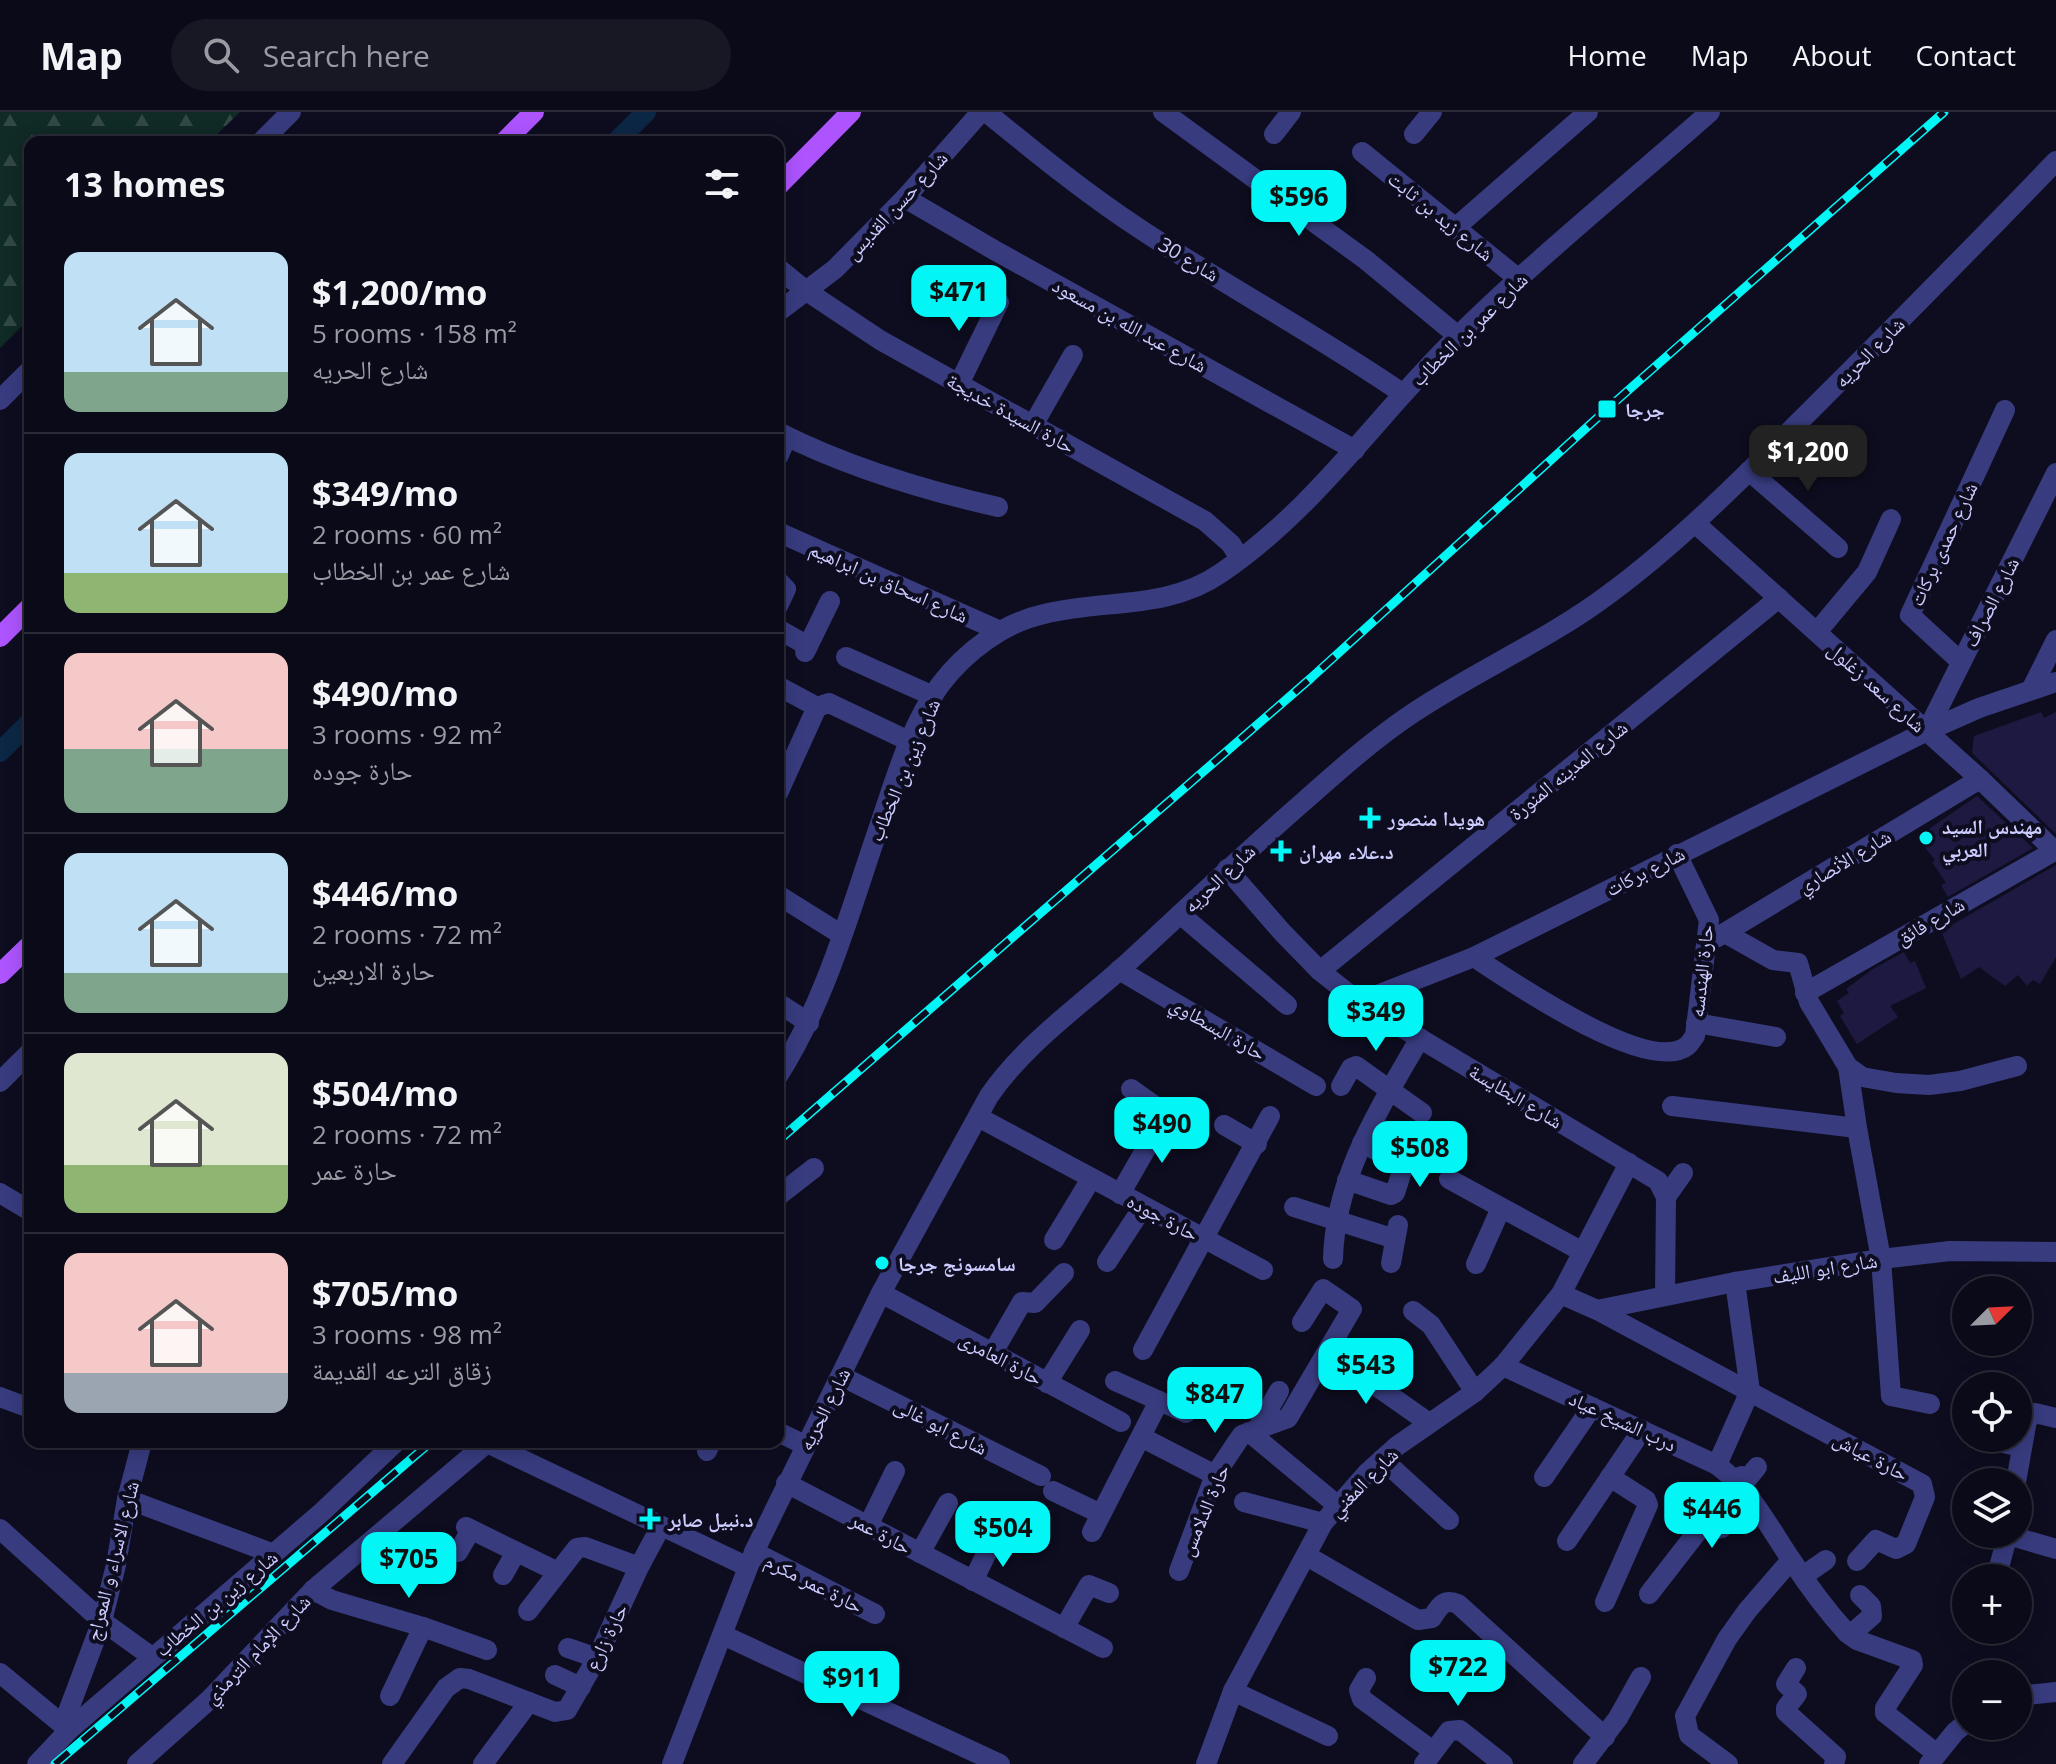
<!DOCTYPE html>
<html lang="en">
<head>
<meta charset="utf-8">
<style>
  :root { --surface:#0a0a18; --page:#181825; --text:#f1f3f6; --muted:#999aa2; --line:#2a2b37; --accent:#01f6f5 }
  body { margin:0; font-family:"Open Sans","Noto Naskh Arabic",sans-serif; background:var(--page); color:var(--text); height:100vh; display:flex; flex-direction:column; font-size:30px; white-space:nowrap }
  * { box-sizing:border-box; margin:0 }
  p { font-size:26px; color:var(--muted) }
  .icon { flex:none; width:44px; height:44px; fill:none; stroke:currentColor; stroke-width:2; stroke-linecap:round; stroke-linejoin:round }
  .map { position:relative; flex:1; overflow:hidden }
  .drawer { position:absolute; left:24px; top:24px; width:760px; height:1312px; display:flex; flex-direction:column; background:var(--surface); border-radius:16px; box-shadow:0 4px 20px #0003,0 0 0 2px var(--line) }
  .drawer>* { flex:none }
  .needle { width:52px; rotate:66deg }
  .controls { position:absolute; left:1952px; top:1164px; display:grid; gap:16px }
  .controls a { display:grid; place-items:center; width:80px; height:80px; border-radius:50%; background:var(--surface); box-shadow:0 4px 20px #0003,0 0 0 2px var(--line); font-size:40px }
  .price { position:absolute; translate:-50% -68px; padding:0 18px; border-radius:16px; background:var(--accent); color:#111; font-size:26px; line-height:52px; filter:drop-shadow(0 2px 4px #0008) }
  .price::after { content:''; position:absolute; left:50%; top:48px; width:24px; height:18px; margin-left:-12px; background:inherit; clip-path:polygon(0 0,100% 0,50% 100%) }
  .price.selected { background:#222; color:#fff }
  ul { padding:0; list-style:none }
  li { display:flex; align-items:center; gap:24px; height:200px; padding:0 40px }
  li+li { border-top:2px solid var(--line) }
  li span { display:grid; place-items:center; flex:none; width:224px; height:160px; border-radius:16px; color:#555 }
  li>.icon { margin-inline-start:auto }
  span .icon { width:96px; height:96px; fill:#fffc; stroke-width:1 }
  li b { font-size:34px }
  h2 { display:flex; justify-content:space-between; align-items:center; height:96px; padding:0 40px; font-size:34px }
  header { display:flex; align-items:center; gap:48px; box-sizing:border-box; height:112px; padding:0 40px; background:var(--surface); border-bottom:2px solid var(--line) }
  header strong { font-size:38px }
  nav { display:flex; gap:44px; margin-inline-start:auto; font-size:28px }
  .search { width:560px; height:72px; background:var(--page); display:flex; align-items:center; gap:20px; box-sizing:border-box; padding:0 28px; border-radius:44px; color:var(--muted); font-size:30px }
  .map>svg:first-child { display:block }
</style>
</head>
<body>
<header>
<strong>Map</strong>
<div class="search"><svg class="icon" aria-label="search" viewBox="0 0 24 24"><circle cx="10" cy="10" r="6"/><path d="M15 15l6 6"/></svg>Search here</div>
<nav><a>Home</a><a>Map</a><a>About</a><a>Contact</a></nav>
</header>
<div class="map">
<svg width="2056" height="1652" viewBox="0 0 2056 1652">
  <defs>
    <pattern id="forest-firs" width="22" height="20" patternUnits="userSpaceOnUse" patternTransform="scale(2)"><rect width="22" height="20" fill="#102a26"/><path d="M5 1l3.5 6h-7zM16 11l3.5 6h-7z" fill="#324847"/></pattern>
  </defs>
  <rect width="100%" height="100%" fill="#0e0d20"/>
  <!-- forest -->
  <path fill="url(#forest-firs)" d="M0,0h240l-31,30h-179v176l-30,30z"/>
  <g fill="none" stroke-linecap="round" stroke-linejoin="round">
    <!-- canal -->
    <g stroke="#0c2745" stroke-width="20">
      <path d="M616,30l30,-30"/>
      <path d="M0,640l30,-30"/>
    </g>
  </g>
  <!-- building -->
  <g fill="#1d1941">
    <path d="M2041,600l3,6 12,-6v122l-84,-81 2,-17z"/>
    <path d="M1977,684l56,52 -85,49 -7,-12 5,-2 -14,-21 3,-2 -18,-23z"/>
    <path d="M2056,753v92l-16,27 -7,-4 -6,6 -9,-11 -13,11 -26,-19 -18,12 -20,-48z"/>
    <path d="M1904,840l6,11 5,-2 11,27 -36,18 8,11 -41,27 -17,-28 4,-3 -7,-12 12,-8 -3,-4 27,-20z"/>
  </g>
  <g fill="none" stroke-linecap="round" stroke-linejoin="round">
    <!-- minor -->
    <g stroke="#383c7f" stroke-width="20">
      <path d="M986,0c49,40 98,80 151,115 87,58 179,107 265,166"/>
      <path d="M1163,0l203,148 92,76"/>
      <path d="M1274,22l17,-22"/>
      <path d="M1414,22l18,-22"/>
      <path d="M261,30l30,-30"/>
      <path d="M1362,40l158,128"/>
      <path d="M905,86l89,52 361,200"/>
      <path d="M1455,116l133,-116"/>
      <path d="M778,156l27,22 75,50 325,181 26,23 9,15"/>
      <path d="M778,200l57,-43 70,-71 76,-86"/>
      <path d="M959,272l40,-82"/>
      <path d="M0,288l30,-30"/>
      <path d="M1033,313l40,-70"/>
      <path d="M778,320c69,35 145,58 220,75"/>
      <path d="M778,345l9,-20"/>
      <path d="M1749,359l89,77"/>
      <path d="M1696,412l284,255 76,73"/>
      <path d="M778,420l222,99"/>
      <path d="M778,469l8,8 -8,17"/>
      <path d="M778,517l30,17"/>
      <path d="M1817,520l50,-60 24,-53"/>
      <path d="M805,540l25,-51"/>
      <path d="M846,545l87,39"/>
      <path d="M1961,550l-51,-47 95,-205"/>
      <path d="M778,574l39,21 12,-4 82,39"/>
      <path d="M2031,578l25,-50"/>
      <path d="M1927,619l129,-258"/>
      <path d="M778,681l39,-86"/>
      <path d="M1227,757l55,63 38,39 39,31 299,179 8,16 -1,99"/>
      <path d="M778,783l64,40"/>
      <path d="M1180,802l107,91"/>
      <path d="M1725,821l48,27 25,3 11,39 39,65 14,10 34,6 33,2 31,-4 57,-15"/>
      <path d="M1716,826l264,-159"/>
      <path d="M1474,845c35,23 174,119 213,89 4,-3 5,-7 8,-10l14,-116 -32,-66"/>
      <path d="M1119,858l197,116"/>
      <path d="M1320,859l459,-373"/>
      <path d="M1805,881l251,-143"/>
      <path d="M1359,890l115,-45 453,-226 52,-23 77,-26"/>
      <path d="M778,891l31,20"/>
      <path d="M1696,911l80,14"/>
      <path d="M1848,955l9,61 24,131 10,137 39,8"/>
      <path d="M778,964c49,-77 73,-169 103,-255 15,-45 31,-98 59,-136 25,-33 63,-62 104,-71 60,-15 124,-4 177,-41 89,-60 151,-150 225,-225 82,-83 177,-159 264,-236"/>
      <path d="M0,970l30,-30"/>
      <path d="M1341,974l10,-18 5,-2 66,47"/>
      <path d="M1131,977l46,33"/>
      <path d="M1672,994l185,22"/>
      <path d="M978,1005l285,153"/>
      <path d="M1224,1013l33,19"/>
      <path d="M1449,1067l132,72"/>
      <path d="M1347,1068l44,15 4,-2 9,-28 -42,-22"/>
      <path d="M0,1081l30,18"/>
      <path d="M1120,1082l46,-80"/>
      <path d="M778,1084l36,-28"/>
      <path d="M1666,1085l17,-24"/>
      <path d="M1294,1095l101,32"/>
      <path d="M1054,1128l37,-61"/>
      <path d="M1333,1147c2,-83 47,-151 87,-221"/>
      <path d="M1107,1150l36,-55"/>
      <path d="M1391,1151l7,-38"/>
      <path d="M1476,1152l25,-56"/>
      <path d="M881,1181l240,129"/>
      <path d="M1561,1182l36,16 325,174 3,13 -19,47 -10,5 -20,-9 -19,21"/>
      <path d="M1597,1198l138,-28 146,-23 69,-8 106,1"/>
      <path d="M1413,1199l18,14 44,67"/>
      <path d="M1143,1238l127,-234"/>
      <path d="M1328,1240l101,71"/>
      <path d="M992,1242l30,-52 13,1 29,-30"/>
      <path d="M1503,1254l214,99c33,25 51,60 73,93 17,26 36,52 57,75l10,7 55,20 1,5 -28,43v5l52,41"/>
      <path d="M841,1264l200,100"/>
      <path d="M1115,1269l71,32"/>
      <path d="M1047,1271l33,-53"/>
      <path d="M0,1285l24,9"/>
      <path d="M1243,1292l23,11"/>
      <path d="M1257,1318l22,-39"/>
      <path d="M778,1320l27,13"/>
      <path d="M1249,1320l88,73"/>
      <path d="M1141,1325l74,38"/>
      <path d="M1980,1326l42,9"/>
      <path d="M485,1330l263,125"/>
      <path d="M707,1339l4,-9"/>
      <path d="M1382,1347l67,61"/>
      <path d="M1717,1353l33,-74 -15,-109"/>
      <path d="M1544,1365l48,-70"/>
      <path d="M1735,1367l7,-3 6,2 9,-11"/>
      <path d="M2016,1370l11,-62 8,-7 21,5"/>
      <path d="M786,1371l317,165"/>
      <path d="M1053,1379l48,23"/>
      <path d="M127,1387l147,55"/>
      <path d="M1244,1390l79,21"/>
      <path d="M868,1414l27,-55"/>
      <path d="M466,1415l92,45"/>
      <path d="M0,1417l102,92 50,36"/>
      <path d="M1092,1420l67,-131"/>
      <path d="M2008,1423l48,14"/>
      <path d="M1567,1429l75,-111"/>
      <path d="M448,1439l10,1 13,-22"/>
      <path d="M754,1440l121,62"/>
      <path d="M920,1441l28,-50"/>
      <path d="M1307,1444l111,64 14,-2c7,-11 11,-20 26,-14l147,133"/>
      <path d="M1179,1459l36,-96 22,-33 5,-7 46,-17 64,-109 -29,-20 -21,33"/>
      <path d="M503,1463l13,-23"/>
      <path d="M1803,1464l23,-16"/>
      <path d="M1996,1466l12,-44"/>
      <path d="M973,1469l21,-43"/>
      <path d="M313,1478l19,10 91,27 64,23"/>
      <path d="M1649,1482l52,-67 6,-3 10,5 5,-1 28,-32"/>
      <path d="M1605,1490l43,-97 -2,-5 -36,-23"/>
      <path d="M528,1499l49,-63 8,-1 54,20"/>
      <path d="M1064,1516l25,-43 20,8"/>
      <path d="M723,1523l277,129"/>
      <path d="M1850,1523l22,-19 -1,-10 -11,-11"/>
      <path d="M568,1536l29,10"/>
      <path d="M1796,1556l-10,16 11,10 -11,14v4l50,45 -2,7"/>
      <path d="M0,1561l69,57"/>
      <path d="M555,1563l26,12"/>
      <path d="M1366,1566l-7,12 3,9 71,52"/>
      <path d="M1233,1579l95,45"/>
      <path d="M390,1584l33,-69"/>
      <path d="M2018,1584l38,-4"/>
      <path d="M63,1613l39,-104 14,-56 11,-66 15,-57"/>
      <path d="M37,1652l32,-34 253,-218 74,-70"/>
      <path d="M137,1652l72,-64 104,-110 175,-148"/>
      <path d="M392,1652l54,-76 14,-10 9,1 86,33 12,-2 30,-52 42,-91 22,-41"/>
      <path d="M483,1652l46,-62"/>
      <path d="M672,1652l82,-212 127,-259 108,-197c36,-52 87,-87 134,-129 60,-55 118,-111 179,-164 36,-32 72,-64 111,-90 64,-43 135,-73 196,-119 73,-54 136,-119 201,-183 83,-83 165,-166 246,-250"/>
      <path d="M1206,1652l27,-73 90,-168 43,-49 31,-28 78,-54 28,-26 58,-72 68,-131"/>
      <path d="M1424,1652l25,-33 11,-1 43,34"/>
      <path d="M1583,1652l35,-46 23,-41"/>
      <path d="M1728,1652l-39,-29 -4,-19 42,-77 20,-28 44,-51"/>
      <path d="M1929,1652l26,-32 11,-9"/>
    </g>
    <!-- major -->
    <g stroke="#ad54fe" stroke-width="20">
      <path d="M504,30l30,-30"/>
      <path d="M778,74l73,-74"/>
      <path d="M0,525l30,-30"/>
      <path d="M0,862l30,-29"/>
    </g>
    <defs>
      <g id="rail">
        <path d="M778,1029l533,-463 296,-269 337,-297"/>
        <path d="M55,1652l376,-322"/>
      </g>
    </defs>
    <!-- rail casing -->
    <use href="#rail" stroke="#01f6f5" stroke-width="9"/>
    <!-- rail -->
    <use href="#rail" stroke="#0e0d20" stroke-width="6" stroke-dasharray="18" stroke-linecap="butt"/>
  </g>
  <!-- markers -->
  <g fill="#01f6f5" stroke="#0e0d20" stroke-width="3">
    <rect x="1597" y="287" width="20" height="20" rx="4"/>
    <path d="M1366 694h8v8h8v8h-8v8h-8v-8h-8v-8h8z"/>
    <circle cx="1926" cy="726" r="8"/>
    <path d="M1277 727h8v8h8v8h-8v8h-8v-8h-8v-8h8z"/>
    <circle cx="882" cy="1151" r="8"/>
    <path d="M646 1395h8v8h8v8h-8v8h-8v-8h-8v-8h8z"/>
  </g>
  <g text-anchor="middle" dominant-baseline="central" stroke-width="8" stroke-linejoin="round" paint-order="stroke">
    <!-- street labels -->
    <g font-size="20" fill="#cdccff" stroke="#0e0d20">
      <text transform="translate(896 93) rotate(-47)">شارع حسن القديس</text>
      <text transform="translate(1441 104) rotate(39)">شارع زيد بن ثابت</text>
      <text transform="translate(1189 147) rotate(31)">شارع 30</text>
      <text transform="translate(1130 213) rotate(29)">شارع عبد الله بن مسعود</text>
      <text transform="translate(1469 217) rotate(-44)">شارع عمر بن الخطاب</text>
      <text transform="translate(1869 240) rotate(-45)">شارع الحريه</text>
      <text transform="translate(1011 301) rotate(29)">حارة السيدة خديجة</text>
      <text transform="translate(1943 432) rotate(-65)">شارع حمدى بركات</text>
      <text transform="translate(889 470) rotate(24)">شارع اسحاق بن ابراهيم</text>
      <text transform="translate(1991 490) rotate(-63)">شارع الصراف</text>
      <text transform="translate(1877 575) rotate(42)">شارع سعد زغلول</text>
      <text transform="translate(904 658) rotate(-67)">شارع زين بن الخطاب</text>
      <text transform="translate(1568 658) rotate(-39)">شارع المدينه المنورة</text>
      <text transform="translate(1844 749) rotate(-31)">شارع الأنصاري</text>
      <text transform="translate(1645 759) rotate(-27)">شارع بركات</text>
      <text transform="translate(1219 766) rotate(-43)">شارع الحريه</text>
      <text transform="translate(1930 809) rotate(-30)">شارع فائق</text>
      <text transform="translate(1701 859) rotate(-84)">حارة الهندسه</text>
      <text transform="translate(1218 916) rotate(30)">حارة البسطاوي</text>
      <text transform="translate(1516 984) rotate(31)">شارع البطايسة</text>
      <text transform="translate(1163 1105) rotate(28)">حارة جوده</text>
      <text transform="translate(1825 1156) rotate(-9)">شارع ابو الليف</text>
      <text transform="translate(1001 1246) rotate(28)">حارة العامرى</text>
      <text transform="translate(824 1297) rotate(-63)">شارع الحريه</text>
      <text transform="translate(1623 1309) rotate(25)">درب الشيخ عياد</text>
      <text transform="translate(941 1314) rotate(27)">شارع ابو غالى</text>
      <text transform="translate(1871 1344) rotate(28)">حارة عياش</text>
      <text transform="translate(1363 1370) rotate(-45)">شارع المغني</text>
      <text transform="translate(1204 1398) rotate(-67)">حارة الدلامس</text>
      <text transform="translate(881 1421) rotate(28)">حارة عمر</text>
      <text transform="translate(112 1449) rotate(-76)">شارع الاسراء و المعراج</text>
      <text transform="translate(814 1471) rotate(27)">حارة عمر مكرم</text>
      <text transform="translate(216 1491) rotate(-40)">شارع زين بن الخطاب</text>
      <text transform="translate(606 1525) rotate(-64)">حارة زارع</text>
      <text transform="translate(257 1537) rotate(-46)">شارع الإمام الترمذي</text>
    </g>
    <!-- poi labels -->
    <g font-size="20" font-weight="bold" fill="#cdccff" stroke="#0e0d20" text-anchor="start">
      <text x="1625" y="297">جرجا</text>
      <text x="1388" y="706">هويدا منصور</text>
      <text x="1942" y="714">مهندس السيد<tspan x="1942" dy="23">العربي</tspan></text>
      <text x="1299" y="739">د.علاء مهران</text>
      <text x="898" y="1151">سامسونج جرجا</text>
      <text x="668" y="1407">د.نبيل صابر</text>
    </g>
  </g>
</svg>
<div class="controls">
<a><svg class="needle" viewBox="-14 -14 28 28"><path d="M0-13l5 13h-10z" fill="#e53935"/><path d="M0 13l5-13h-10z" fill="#999aa2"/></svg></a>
<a><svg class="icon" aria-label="locate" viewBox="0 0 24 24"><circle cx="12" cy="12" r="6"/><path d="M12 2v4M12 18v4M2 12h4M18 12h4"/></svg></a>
<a><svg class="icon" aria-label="layers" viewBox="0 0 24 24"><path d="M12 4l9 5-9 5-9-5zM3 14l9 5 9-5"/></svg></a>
<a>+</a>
<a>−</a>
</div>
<b class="price" style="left:1299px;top:126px">$596</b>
<b class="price" style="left:959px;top:221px">$471</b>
<b class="price selected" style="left:1808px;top:381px">$1,200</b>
<b class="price" style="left:1376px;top:941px">$349</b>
<b class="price" style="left:1162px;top:1053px">$490</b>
<b class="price" style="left:1420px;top:1077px">$508</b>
<b class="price" style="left:1366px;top:1294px">$543</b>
<b class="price" style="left:1215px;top:1323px">$847</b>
<b class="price" style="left:1712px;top:1438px">$446</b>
<b class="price" style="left:1003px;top:1457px">$504</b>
<b class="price" style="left:409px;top:1488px">$705</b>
<b class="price" style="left:1458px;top:1596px">$722</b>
<b class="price" style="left:852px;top:1607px">$911</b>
<section class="drawer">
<h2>13 homes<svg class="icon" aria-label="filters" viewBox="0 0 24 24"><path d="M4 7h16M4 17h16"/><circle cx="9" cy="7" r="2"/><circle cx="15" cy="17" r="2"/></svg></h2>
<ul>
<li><span style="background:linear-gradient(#bfe0f5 75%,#7fa58c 0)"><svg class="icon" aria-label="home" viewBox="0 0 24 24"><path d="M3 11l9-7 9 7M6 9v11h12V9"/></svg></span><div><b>$1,200/mo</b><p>5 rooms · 158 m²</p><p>شارع الحريه</p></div></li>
<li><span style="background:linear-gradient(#bfe0f5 75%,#8fb573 0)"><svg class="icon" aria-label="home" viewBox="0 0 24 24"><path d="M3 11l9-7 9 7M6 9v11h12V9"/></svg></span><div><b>$349/mo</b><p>2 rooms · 60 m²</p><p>شارع عمر بن الخطاب</p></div></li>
<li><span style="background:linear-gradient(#f6c9c9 60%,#7fa58c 0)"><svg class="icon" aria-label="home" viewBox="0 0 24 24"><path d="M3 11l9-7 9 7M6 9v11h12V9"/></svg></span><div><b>$490/mo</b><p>3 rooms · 92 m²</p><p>حارة جوده</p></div></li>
<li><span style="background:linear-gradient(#bfe0f5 75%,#7fa58c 0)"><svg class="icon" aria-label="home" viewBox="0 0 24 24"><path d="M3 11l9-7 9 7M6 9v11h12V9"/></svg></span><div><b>$446/mo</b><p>2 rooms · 72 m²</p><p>حارة الاربعين</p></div></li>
<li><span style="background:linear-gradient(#dfe7d0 70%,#8fb573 0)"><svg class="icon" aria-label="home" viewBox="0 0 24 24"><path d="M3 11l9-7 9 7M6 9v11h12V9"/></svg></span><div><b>$504/mo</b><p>2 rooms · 72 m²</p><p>حارة عمر</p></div></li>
<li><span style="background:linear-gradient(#f6c9c9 75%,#9aa5b1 0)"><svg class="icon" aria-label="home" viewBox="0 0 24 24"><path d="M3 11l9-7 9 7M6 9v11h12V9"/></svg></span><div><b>$705/mo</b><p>3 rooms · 98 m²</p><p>زقاق الترعه القديمة</p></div></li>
</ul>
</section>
</div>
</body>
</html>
